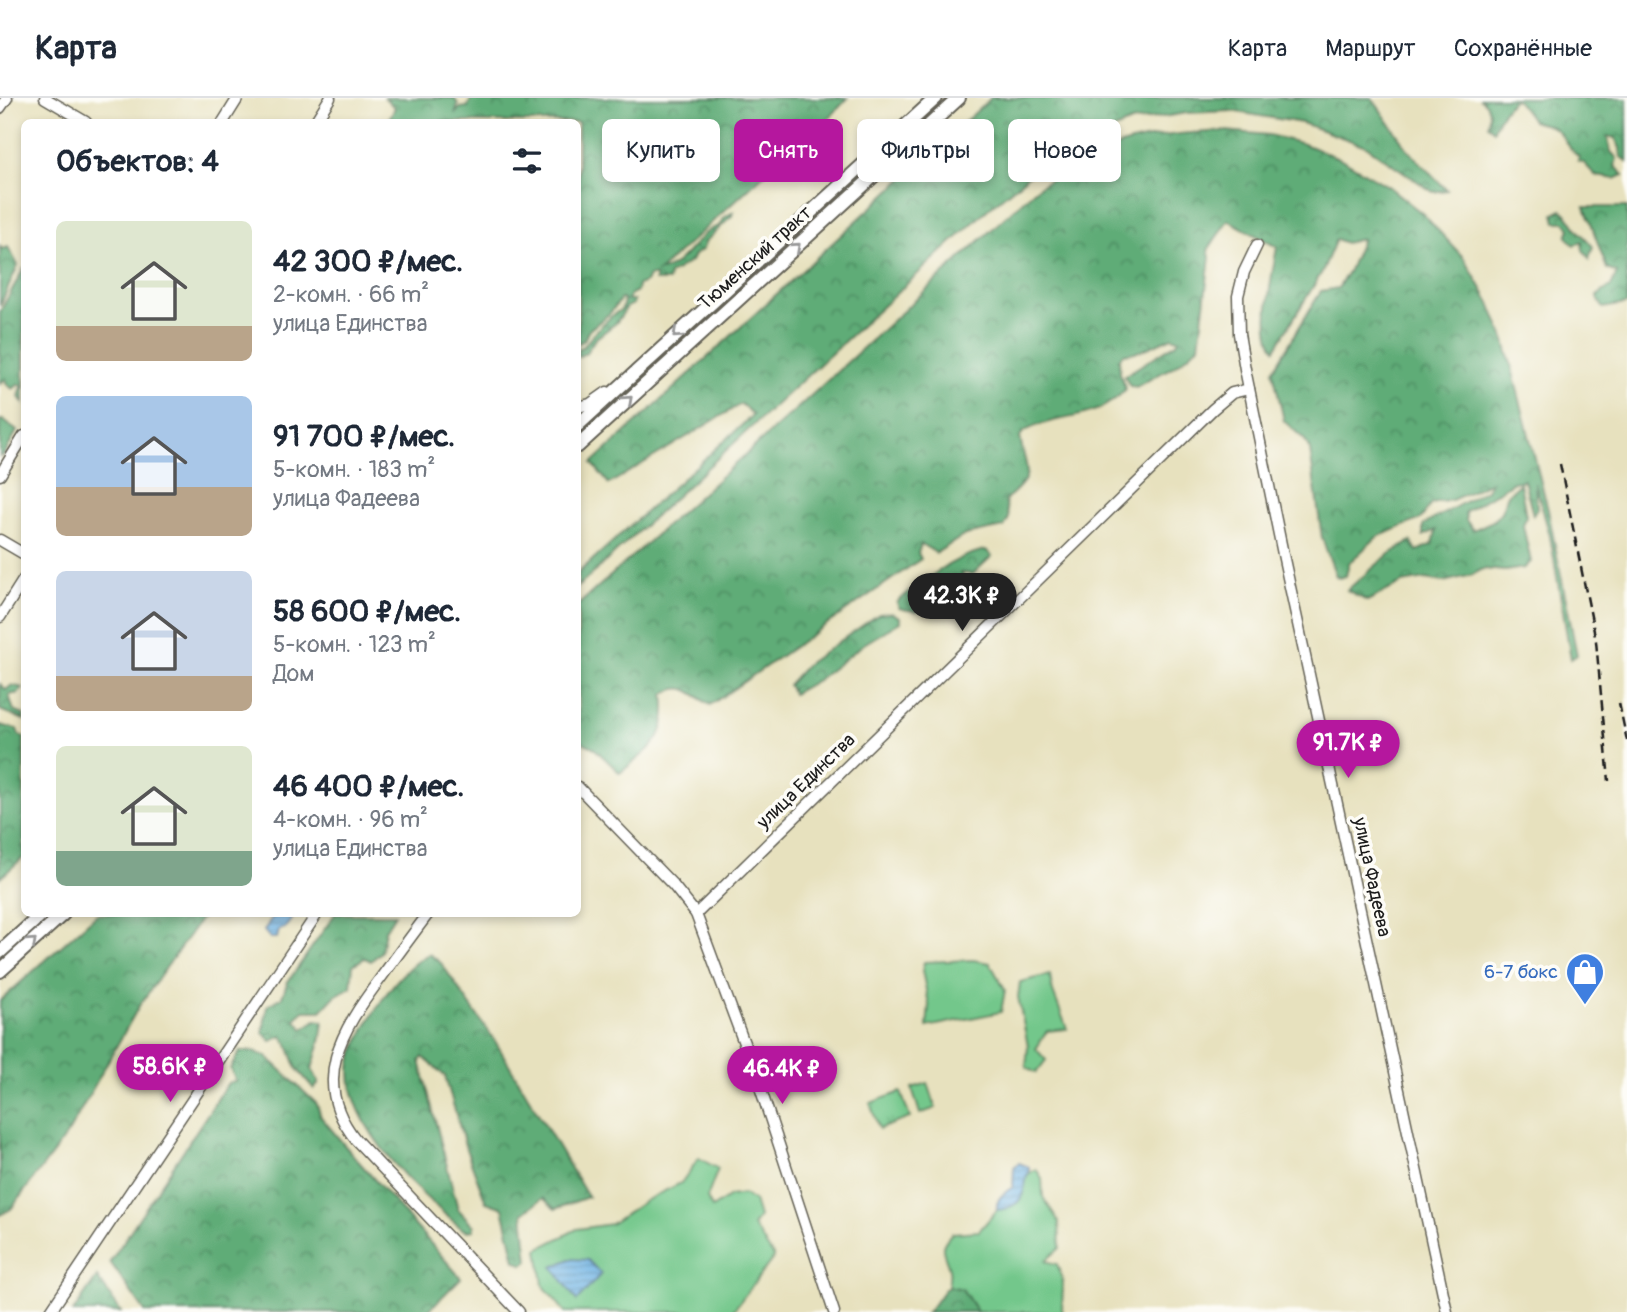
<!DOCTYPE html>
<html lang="ru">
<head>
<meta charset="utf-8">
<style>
  :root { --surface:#fff; --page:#f2f2f3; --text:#1f2937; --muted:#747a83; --line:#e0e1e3; --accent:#b5179e }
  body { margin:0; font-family:Pangolin,sans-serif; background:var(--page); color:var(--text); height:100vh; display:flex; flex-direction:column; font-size:26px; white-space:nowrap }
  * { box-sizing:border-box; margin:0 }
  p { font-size:23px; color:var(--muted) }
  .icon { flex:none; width:38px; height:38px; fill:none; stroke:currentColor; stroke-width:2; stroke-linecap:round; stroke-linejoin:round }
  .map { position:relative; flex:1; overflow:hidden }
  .side { position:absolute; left:21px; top:21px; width:560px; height:798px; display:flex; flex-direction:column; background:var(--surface); border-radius:10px; box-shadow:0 4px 10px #0003 }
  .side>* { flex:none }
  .banner { position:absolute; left:602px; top:21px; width:665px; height:63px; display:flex; gap:14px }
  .price { position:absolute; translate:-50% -60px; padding:0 16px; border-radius:24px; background:var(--accent); color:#fff; font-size:23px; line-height:46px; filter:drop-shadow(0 2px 4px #0008) }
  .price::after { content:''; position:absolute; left:50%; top:42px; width:21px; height:16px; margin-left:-10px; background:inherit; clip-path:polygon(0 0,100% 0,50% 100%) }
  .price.selected { background:#222; color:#fff }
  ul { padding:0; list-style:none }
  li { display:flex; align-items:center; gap:21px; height:175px; padding:0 35px }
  li span { display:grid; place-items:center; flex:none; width:196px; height:140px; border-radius:10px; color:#555 }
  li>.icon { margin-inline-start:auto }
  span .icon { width:84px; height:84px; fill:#fffc; stroke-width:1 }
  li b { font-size:30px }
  h2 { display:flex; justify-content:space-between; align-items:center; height:84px; padding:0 35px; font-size:30px }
  .chip { padding:0 24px; border-radius:10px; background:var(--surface); box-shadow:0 4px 10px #0003; font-size:24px; line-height:63px }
  .chip.selected { background:var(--accent); color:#fff }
  header { display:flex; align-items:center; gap:42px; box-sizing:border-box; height:98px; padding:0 35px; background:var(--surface); border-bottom:2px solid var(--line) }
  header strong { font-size:33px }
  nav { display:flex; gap:38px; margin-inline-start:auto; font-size:24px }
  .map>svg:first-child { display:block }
</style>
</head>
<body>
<header>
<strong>Карта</strong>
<nav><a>Карта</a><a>Маршрут</a><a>Сохранённые</a></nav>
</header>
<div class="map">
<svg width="1627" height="1214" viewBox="0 0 1627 1214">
  <defs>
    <pattern id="forest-crowns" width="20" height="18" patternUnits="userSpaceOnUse" patternTransform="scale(1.75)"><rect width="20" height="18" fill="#5eac77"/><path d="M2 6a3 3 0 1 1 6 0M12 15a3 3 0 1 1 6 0" fill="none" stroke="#4d8b61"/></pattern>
    <pattern id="park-tufts" width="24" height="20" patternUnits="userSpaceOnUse" patternTransform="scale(1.75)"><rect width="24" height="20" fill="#73c78b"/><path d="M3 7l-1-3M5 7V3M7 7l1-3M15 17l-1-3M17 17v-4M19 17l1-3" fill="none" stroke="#63aa77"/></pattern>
    <pattern id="water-rules" width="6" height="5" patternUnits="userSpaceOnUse" patternTransform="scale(1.75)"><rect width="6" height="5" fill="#6fb4e5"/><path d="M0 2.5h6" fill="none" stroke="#5a92b9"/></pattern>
  </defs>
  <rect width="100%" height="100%" fill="#fdfcf7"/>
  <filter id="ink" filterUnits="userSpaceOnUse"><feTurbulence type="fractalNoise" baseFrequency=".0143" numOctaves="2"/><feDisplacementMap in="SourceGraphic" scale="14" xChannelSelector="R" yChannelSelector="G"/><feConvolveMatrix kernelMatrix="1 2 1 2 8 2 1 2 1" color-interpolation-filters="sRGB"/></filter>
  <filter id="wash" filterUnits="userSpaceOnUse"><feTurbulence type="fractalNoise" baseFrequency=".00686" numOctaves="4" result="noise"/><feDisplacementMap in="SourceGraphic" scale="28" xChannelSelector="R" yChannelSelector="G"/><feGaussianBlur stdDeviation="1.57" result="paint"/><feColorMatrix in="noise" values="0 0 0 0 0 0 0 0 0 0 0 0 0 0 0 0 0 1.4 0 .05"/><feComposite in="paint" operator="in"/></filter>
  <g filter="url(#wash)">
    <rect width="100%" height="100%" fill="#e7e1be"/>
    <!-- grass -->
    <g fill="#73c78b" stroke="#487254" stroke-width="2">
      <path d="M973,862l17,3 15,27 -4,22 -74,15 2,-23 -7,-33 2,-9z"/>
      <path d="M1050,877l2,14 15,40 -20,2 -11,18 10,11 -10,13 -10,-6 2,-21 -10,-49 2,-15z"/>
      <path d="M928,985l8,25 -16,6 -8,-26z"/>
      <path d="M699,1060l19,11 -11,29 5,10 18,-12 13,-2 11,7 5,16 -6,9 21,31 -42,55h-167l-22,-27 -5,-36 39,-20 34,-5 35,-24 35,-17z"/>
      <path d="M1036,1071l6,9 1,19 16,25 1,26 -15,13 12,3 6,18 -1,30h-85l-15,-23 -14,-3c1,-5 2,-12 1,-17 -4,-18 -13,-19 3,-36l27,-2 18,-21c25,-4 26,-13 30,-35z"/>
    </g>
    <!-- forest -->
    <g fill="url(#forest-crowns)" stroke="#3d644a" stroke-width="2">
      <path d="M385,0h69l4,6 -3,10 5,-6 7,-1 5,-9h376l-44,47 -22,14 -8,10 -12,7 -104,96c29,-7 38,-40 61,-46l5,-8 9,-6 -1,4 -27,26 -2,7 -9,6 -3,6 -22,14 -1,6h-13v-5h-6l-3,6 -8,3 -1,6 -7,4 -2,5h6l-1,4 -6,3 -11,16 -21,16 -9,14 -8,4v-9l5,-1c10,-13 25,-30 39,-38l2,-9 -3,-1 -11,14 -21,17 -5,10 -6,4v-222h-188l-2,-2 7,-12z"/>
      <path d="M991,0h381l37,53 38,39 -14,2 -67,-46 -64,-23 -71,-12 -44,2 -56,9 -56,24 -41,25 -46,38 -410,378v-14l175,-158 -12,-11 -132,80 -17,-21z"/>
      <path d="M1479,0h148v64l-6,-5 -1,-9 -5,-10 -8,-2 4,16 6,6 -2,8 9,9 -9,4 -19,-3 -12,-13 -6,-2 1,-4c-13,-10 -14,-20 -24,-28 -5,-5 -15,-5 -23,-8 -4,-9 -11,-14 -17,-22 -8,5 -18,21 -21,31l-6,-5c2,-12 2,-21 -9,-27z"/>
      <path d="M1225,33l44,4 35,9 37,15 47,27 35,28 41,44 26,45 15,38 43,169 29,145 -6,4 -21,-123 -15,-53 2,26 -4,6 -9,-35 -10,2 -49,30 1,8 7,10 20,-9 8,-9 7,-18 12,-11 6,33 -3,10 8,36 -7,6 -19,3 -22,-2 -11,6 -29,7 -17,-3 -24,4 -35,18 -20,-11 40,-34 24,-15 6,10 16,-7 3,-14 -13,6v-11l63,-35 5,-8 -39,18 -21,4 -10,15 -44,18 -28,26 -3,13 -7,2 -3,-2 -14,-38 -12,-88 -5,-10 -21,-19 -11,-50 48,-80 17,-3 11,-18 13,-31 -17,4 -9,-4 -14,33 -47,77c-16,-18 -2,-79 2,-102l-49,-27 -20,30 2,7 -11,89 -21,18 -42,23 -6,-1 -6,-10 54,-34v-3l-6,-2 -31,14 -18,3 -4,5 1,16 6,14c-34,36 -67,23 -103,43l-3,5c6,36 17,37 -15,63l4,18 -5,9 -39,8 -29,18 -15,-9 -3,9 3,6 -211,146c-18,-11 -24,-24 -46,-11 6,45 -13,54 -44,79l-27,-26 -15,-7v-135l225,-202 235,-216c26,-15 54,-32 83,-42 34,-11 69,-12 104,-14z"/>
      <path d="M1585,109h42v97l-24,4 -6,-12 14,-10 6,-13 -10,-4z"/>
      <path d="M1562,112c8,7 10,11 15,19 5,7 11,10 16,18l-4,12 -6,-9 -1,-8 -8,3 -7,-9 3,-7 -5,-7h-9l-2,-8z"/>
      <path d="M0,148l2,3 6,-2 10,18 -18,41z"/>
      <path d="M24,170v136l-5,-7 3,-11 -3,-2 -6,5 -7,-5v-6l-6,6v-72z"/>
      <path d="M0,322h3l14,11 -13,24 -4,2z"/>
      <path d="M986,452l6,6 -19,18 -12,-1 4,8 -5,8 -8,-1 -5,9 -5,-5 -5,3 -1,10c-13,7 -23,7 -37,3l-2,-5 3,-4c27,-19 53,-43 86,-49z"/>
      <path d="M892,515l8,4v5l-36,22 -45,35 -26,15 -5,-9 19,-21 72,-50z"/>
      <path d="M0,586l6,6 6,-5 11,3 -4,5 -10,2 5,16 10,4v5l-24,-10z"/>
      <path d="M0,627l17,4 2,6 5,2v120l-24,21z"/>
      <path d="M97,816h107l-65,92 -71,127 -57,76 -11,6v-214z"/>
      <path d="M335,816h60l-10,16 -4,22 -10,9 -6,-3 -12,7 -2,22 -16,9 -14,15h-17l-9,8 8,10 13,-9 7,1 -2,17 -9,31 7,14 -5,6 -17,-20 -10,-26 -5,-7 -11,5 -8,-8 4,-27 15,-9 5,-14z"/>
      <path d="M429,856l12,9 54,78 93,156 -33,12 -12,-11 -20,15 5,48 -5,4 -8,-5 -12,-52 -17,-6 -20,-53 -21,-73 -22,-19 -3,4 38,148 16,17v4l-9,1c-43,-34 -116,-102 -115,-161 0,-16 16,-45 25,-59 13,-21 32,-46 54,-57z"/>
      <path d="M240,953h10l16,5 51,48 4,13 25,30 115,131 -34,34h-282l-35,-50 118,-179 8,-2 -6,-12z"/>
      <path d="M97,1179l24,35h-48z"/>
      <path d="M948,1188l14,3 15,23h-50c9,-8 12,-18 21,-26z"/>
    </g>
    <!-- park -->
    <path fill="url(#park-tufts)" stroke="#487254" stroke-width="2" d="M901,994l9,26 -31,11 -9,-26z"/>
    <!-- water -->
    <g fill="url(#water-rules)" stroke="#466880" stroke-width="2">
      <path d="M274,816h21l-10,14 -6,2 -2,8h-7l-6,-7z"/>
      <path d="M1019,1065l10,4v6l-2,2c-4,22 -5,32 -30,35 -2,-11 8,-18 16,-23l1,-20z"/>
      <path d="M570,1161l18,1 13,14 -24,27 -24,-34z"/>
    </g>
  </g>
  <g filter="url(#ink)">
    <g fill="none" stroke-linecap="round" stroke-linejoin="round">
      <defs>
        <g id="minor">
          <path d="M45,0l41,24"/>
          <path d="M0,10l7,-10"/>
          <path d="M223,24l15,-24"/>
          <path d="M315,24l15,-24"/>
          <path d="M1257,147l-13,27 -6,24 1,38 6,35 39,190 163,753"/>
          <path d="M578,309l12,-3 17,-12"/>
          <path d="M0,377l24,-39"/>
          <path d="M0,442l24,14"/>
          <path d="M0,519l24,-38"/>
          <path d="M578,689l95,98 23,29 61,164 77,234"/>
          <path d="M428,816c-16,21 -32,43 -48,65 -38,51 -71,103 -24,161l163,172"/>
          <path d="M696,816l517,-505 19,-16 17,-4"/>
          <path d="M50,1214l267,-398"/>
        </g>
        <g id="major">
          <path d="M578,327l358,-327"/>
          <path d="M578,348l381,-348"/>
          <path d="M0,854l42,-38"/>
          <path d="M0,873l63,-57"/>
        </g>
      </defs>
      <!-- minor casing -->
      <use href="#minor" stroke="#636155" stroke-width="13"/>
      <!-- major casing -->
      <use href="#major" stroke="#636155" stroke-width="16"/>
      <!-- minor -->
      <use href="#minor" stroke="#fff" stroke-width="10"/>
      <!-- major -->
      <use href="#major" stroke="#fff" stroke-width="12"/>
      <!-- rail -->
      <g stroke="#1c1c1c" stroke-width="2.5" stroke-dasharray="10 5" stroke-linecap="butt">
        <path d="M1560,366l36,177 13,140"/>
        <path d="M1619,605l8,38"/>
      </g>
    </g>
    <!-- one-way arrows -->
    <defs><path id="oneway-chevron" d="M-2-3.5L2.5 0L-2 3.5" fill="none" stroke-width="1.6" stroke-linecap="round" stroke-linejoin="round" transform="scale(1.75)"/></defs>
    <g stroke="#999">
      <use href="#oneway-chevron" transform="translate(796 149) rotate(-42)"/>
      <use href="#oneway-chevron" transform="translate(677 236) rotate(138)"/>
      <use href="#oneway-chevron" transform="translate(628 302) rotate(-42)"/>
      <use href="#oneway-chevron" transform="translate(32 844) rotate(-42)"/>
    </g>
  </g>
  <!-- icons -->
  <defs>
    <symbol id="shop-pin" viewBox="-11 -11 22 30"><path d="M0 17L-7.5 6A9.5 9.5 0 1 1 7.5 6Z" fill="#3f7fe0" stroke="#fdfcf7"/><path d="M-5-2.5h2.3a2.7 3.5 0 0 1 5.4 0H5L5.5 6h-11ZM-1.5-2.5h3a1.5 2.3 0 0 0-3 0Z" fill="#fff"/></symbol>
  </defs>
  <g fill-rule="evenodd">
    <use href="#shop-pin" x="1563" y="852" width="44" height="60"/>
  </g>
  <g text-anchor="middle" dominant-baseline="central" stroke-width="7" stroke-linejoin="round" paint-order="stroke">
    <!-- street labels -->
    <g font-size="19" fill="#1c1c1c" stroke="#fdfcf7">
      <text transform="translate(755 160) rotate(-42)">Тюменский тракт</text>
      <text transform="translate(806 683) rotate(-44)">улица Единства</text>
      <text transform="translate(1372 779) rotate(78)">улица Фадеева</text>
    </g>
    <!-- shop labels -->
    <g font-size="19" fill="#366cbe" stroke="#fdfcf7" text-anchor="end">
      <text x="1558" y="874">6-7 бокс</text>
    </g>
  </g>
</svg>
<b class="price selected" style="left:962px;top:535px">42.3K ₽</b>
<b class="price" style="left:1348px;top:682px">91.7K ₽</b>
<b class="price" style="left:170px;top:1006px">58.6K ₽</b>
<b class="price" style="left:782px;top:1008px">46.4K ₽</b>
<div class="banner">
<a class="chip">Купить</a>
<a class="chip selected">Снять</a>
<a class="chip">Фильтры</a>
<a class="chip">Новое</a>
</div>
<section class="side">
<h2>Объектов: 4<svg class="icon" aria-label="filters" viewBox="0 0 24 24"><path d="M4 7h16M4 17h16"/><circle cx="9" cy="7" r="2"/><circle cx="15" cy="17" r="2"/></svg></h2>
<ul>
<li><span style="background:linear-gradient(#dfe7d0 75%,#b9a48a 0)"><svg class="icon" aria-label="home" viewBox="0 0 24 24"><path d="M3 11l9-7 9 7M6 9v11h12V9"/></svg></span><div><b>42 300 ₽/мес.</b><p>2-комн. · 66 m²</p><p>улица Единства</p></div></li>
<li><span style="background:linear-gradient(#a9c7e8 65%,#b9a48a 0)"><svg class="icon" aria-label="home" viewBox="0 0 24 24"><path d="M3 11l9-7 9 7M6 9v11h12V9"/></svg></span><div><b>91 700 ₽/мес.</b><p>5-комн. · 183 m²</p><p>улица Фадеева</p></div></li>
<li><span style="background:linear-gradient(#c9d6e8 75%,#b9a48a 0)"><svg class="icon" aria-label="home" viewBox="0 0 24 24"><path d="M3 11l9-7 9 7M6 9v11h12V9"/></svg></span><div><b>58 600 ₽/мес.</b><p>5-комн. · 123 m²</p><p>Дом</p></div></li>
<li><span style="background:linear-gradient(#dfe7d0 75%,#7fa58c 0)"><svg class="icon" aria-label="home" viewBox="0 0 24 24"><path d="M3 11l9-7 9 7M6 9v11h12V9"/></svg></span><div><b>46 400 ₽/мес.</b><p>4-комн. · 96 m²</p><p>улица Единства</p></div></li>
</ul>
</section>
</div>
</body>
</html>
